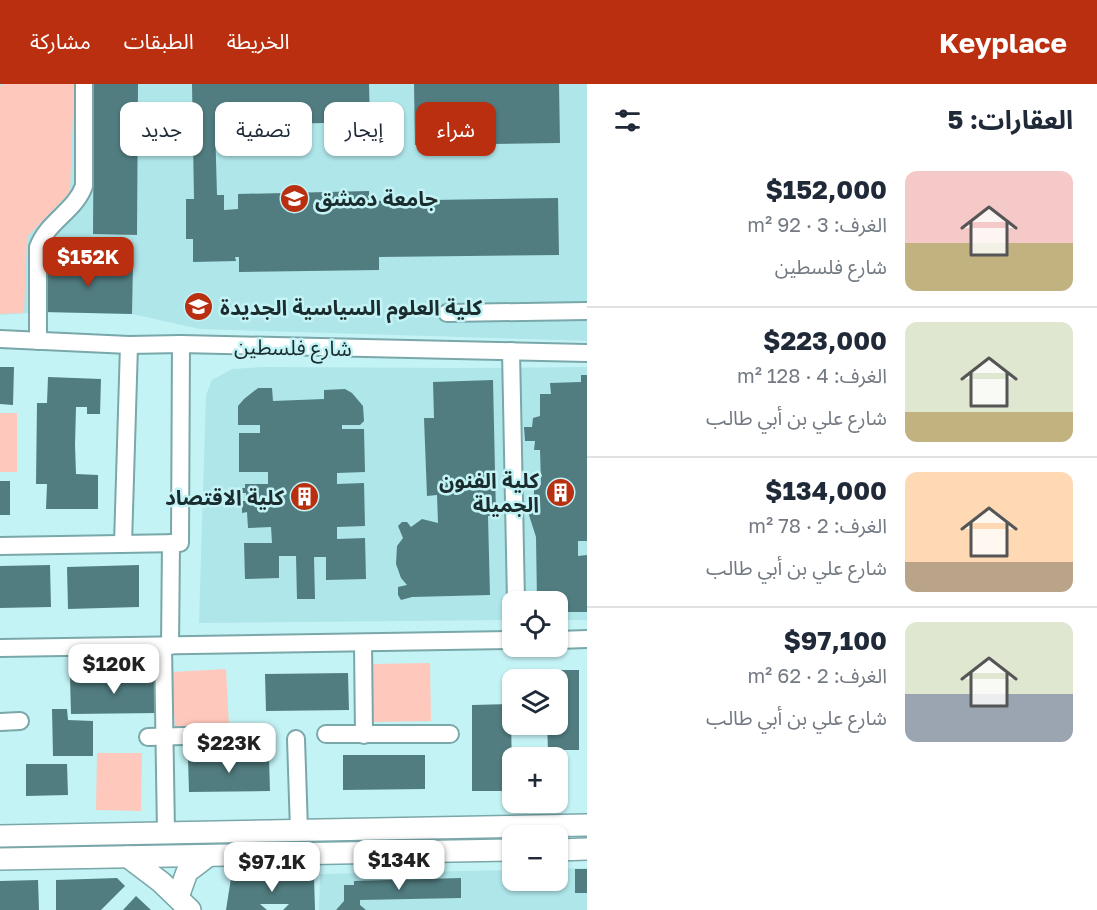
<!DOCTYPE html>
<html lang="ar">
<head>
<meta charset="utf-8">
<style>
  :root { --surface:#fff; --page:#f2f2f3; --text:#1f2937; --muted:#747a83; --line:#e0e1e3; --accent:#ba2f10 }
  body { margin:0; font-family:"Golos Text","Noto Sans Arabic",sans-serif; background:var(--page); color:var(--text); direction:rtl; height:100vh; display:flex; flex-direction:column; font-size:22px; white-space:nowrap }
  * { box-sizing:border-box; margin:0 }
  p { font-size:20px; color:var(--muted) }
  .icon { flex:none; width:33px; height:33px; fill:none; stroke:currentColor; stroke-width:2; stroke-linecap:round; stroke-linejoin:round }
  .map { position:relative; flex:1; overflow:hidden; direction:ltr }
  .drawer { display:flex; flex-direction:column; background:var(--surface); width:510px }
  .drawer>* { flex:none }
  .guide { position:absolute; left:18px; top:18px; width:478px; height:54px; direction:rtl; display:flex; gap:12px }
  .controls { position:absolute; left:502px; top:507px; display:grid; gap:12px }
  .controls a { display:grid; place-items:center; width:66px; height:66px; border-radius:12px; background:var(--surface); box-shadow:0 2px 4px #0004; font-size:30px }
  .price { position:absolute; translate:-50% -51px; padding:0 14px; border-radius:12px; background:#fff; color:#222; font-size:20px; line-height:39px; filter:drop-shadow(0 2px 3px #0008) }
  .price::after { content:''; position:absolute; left:50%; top:36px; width:18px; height:14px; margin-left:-9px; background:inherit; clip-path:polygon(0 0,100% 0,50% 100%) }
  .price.selected { background:var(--accent); color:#fff }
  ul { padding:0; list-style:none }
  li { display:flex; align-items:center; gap:18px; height:150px; padding:0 24px }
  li+li { border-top:2px solid var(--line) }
  li span { display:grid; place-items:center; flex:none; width:168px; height:120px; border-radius:12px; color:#555 }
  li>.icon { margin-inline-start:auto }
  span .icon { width:72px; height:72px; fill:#fffc; stroke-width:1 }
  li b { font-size:26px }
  h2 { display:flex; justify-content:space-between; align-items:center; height:72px; padding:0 24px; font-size:26px }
  .tag { padding:0 21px; border-radius:12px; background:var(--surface); box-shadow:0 2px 4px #0004; font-size:21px; line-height:54px }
  .tag.selected { background:var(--accent); color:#fff }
  header { display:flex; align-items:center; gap:36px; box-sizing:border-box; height:84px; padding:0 30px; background:var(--accent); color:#fff }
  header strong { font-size:28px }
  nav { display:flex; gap:33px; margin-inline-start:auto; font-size:21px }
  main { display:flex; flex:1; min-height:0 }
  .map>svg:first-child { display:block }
</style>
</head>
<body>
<header>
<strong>Keyplace</strong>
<nav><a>الخريطة</a><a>الطبقات</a><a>مشاركة</a></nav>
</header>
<main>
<section class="drawer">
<h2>العقارات: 5<svg class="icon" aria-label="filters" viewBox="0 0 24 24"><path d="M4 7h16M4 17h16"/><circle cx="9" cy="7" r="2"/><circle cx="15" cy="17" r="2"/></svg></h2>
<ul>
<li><span style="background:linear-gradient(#f6c9c9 60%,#c2b280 0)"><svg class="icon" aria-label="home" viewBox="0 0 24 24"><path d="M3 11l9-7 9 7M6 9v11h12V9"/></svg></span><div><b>$152,000</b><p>الغرف: 3 · 92 m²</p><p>شارع فلسطين</p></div></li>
<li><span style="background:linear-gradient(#dfe7d0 75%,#c2b280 0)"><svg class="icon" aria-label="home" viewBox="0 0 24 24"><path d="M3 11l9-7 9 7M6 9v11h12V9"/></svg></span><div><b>$223,000</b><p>الغرف: 4 · 128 m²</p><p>شارع علي بن أبي طالب</p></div></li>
<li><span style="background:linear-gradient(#ffd9b3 75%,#b9a48a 0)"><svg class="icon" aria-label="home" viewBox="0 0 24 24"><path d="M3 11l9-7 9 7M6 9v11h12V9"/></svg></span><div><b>$134,000</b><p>الغرف: 2 · 78 m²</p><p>شارع علي بن أبي طالب</p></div></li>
<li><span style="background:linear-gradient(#dfe7d0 60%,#9aa5b1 0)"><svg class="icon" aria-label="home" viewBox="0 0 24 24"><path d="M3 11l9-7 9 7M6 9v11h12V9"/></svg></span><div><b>$97,100</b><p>الغرف: 2 · 62 m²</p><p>شارع علي بن أبي طالب</p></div></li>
</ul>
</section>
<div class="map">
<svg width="587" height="826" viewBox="0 0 587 826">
  <rect width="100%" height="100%" fill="#c4f3f6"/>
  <!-- built -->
  <g fill="#afe6ea">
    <path d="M0,0h587v257l-387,-12 -68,-15 -89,-2 -43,3z"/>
    <path d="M262,283l208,1 117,-1v253h-29v-18h-45v18l-314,3 7,-228 6,-15 20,-11z"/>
    <path d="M587,784v42h-268l1,-36 193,-4v10h45v-11z"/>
  </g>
  <!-- green -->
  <g fill="#ffc8bc">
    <path d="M4,0h70l-4,108 -43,45 -3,76 -24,1v-228z"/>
    <rect x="0" y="329" width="17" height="59"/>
    <path d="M430,579l1,58 -57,1 -2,-58z"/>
    <path d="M226,585l3,57 -54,3 -3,-57z"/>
    <path d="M97,669h45l-1,58 -45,-1z"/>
  </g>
  <!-- building -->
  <g fill="#517d80">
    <path d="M94,0h44l-1,151 -44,-1z"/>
    <path d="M192,0h177l1,38 -140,3v-11h-8l1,11h-8l2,70h7v15l14,-1v-15l131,-3v10l189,-3 1,57 -180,2v13l-140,2v-15h-4l1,4 -43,1v-23h-7v-40h8z"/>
    <path d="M414,0h145l1,59 -145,2z"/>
    <path d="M44,178l89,1 -1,51 -89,-2z"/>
    <path d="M0,283h14l-1,38 -13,-1z"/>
    <path d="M581,291h6v166h-9v15l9,-1v57h-29v-10h-21l-1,-65 -8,-25 1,-12 5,-1v-14h7l-1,-35h-6l1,-9h-10l-1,-14h8l1,-9 7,-2v-22h11l-1,-11 31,-1z"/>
    <path d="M48,293l53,2 -1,35h-13v-7h-11l-1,38 1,29 22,1v34h-52l1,-25h-11l1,-81h10z"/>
    <path d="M493,296l3,136h-8l2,79 -78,2 -11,3 -3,-5v-8l9,-2 -6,-7 -5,-14 1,-18 6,-8 -5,-12 4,-4h5l4,5 11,-8 16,4 -1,-28 -10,1 -3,-78h10l-1,-36z"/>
    <path d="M258,304h14l1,13 51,-2v-9l21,-1 7,4 11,13 1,15 -4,4h-18v4h22l1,43 -28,1v11l27,-1 1,43 -28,1v12l28,-1 1,41 -40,1v-23h-12l1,42h-18l-1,-43h-17v22l-34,1 -1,-36h28l-1,-16 -23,1 -1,-16 -5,1v-12h4v-8h-5v-5h4v-4h23v-12h-29v-39h21v-8h-22v-19l6,-7z"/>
    <rect x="0" y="397" width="10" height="34"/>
    <path d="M50,481l1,42 -51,1v-42z"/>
    <path d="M139,481v42l-71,2 -1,-42z"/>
    <path d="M547,586h32v80h-31l-1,-26h11v-44h-11z"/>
    <path d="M348,589l1,37 -83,1 -1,-37z"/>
    <path d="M157,592l1,37 -87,1 -1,-37z"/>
    <path d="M511,620l1,87h-40v-86z"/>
    <path d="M52,625h15l1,11 25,1v35h-40z"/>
    <path d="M343,671h82v34l-82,1z"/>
    <path d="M269,673l1,34 -81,1 -1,-34z"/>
    <path d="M26,680h41l1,31 -42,1z"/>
    <rect x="558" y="785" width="9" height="11"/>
    <rect x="575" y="785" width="12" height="24"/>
    <path d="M314,792l1,34h-32l6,-6h-29l7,6h-41l5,-32z"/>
    <path d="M117,794l8,8 -24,24h-45v-30z"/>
    <path d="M461,794v20l-101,2v5l6,5h-30l8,-9v-16h10v-4z"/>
    <path d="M38,796l1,30h-39v-29z"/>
    <path d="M136,812l15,14h-28z"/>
  </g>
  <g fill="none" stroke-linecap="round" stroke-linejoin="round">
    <defs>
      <g id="minor">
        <path d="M447,229l140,-2"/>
        <path d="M0,255l129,6 52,-1 406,9"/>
        <path d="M38,257v-94c10,-26 37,-36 46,-61v-102"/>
        <path d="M511,267l5,251"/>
        <path d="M123,460l6,-199"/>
        <path d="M0,462l180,-3 1,-199"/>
        <path d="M558,556l29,-1"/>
        <path d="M363,559l1,92"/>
        <path d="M163,562l3,187"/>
        <path d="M170,562l1,-103"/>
        <path d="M0,564l513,-8"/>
        <path d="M0,638l20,-1"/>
        <path d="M326,650h124"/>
        <path d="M148,653l110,-3"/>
        <path d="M296,655l3,91"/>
      </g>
      <g id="major">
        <path d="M0,752l587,-11"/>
        <path d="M558,766l29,-1"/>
        <path d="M128,773l33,25 29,28"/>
        <path d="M0,775l513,-9"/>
        <path d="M178,813l9,-25 21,-16"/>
      </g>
    </defs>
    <!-- minor casing -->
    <use href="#minor" stroke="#7aa7a9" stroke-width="20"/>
    <!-- major casing -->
    <use href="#major" stroke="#7aa7a9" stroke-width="24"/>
    <!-- minor -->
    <use href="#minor" stroke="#fff" stroke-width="16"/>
    <!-- major -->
    <use href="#major" stroke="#fff" stroke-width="21"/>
  </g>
  <!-- icons -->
  <defs>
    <symbol id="university-disc" viewBox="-11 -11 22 22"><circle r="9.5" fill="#ba2f10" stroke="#c4f3f6"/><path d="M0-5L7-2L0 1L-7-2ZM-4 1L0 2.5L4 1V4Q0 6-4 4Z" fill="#fff"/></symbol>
    <symbol id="building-disc" viewBox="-11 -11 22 22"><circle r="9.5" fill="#ba2f10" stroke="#c4f3f6"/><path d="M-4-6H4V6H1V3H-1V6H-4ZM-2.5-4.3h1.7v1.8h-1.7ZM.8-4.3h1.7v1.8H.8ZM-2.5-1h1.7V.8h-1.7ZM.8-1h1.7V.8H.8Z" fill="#fff"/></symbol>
  </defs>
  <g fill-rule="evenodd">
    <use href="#university-disc" x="278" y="98" width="33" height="33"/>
    <use href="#university-disc" x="182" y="206" width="33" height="33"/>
    <use href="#building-disc" x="544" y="392" width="33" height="33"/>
    <use href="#building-disc" x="288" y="396" width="33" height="33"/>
  </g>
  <g text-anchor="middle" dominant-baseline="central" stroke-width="5" stroke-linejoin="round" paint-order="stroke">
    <!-- poi labels -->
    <g font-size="21" font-weight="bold" fill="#1a2c2d" stroke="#c4f3f6" text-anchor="start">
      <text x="315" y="114">جامعة دمشق</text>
      <text x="220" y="223">كلية العلوم السياسية الجديدة</text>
      <text x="539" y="396" text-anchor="end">كلية الفنون<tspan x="539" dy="24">الجميلة</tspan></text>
      <text x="284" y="413" text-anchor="end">كلية الاقتصاد</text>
    </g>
    <!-- street labels -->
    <g font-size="21" fill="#1a2c2d" stroke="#c4f3f6">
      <text transform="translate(293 263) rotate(1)">شارع فلسطين</text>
    </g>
  </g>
</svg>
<div class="controls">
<a><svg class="icon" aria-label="locate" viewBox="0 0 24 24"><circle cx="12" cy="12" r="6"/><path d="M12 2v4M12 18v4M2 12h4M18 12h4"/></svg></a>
<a><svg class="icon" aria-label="layers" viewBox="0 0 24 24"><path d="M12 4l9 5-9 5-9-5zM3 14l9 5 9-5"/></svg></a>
<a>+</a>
<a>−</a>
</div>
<b class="price selected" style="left:88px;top:204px">$152K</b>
<b class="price" style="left:114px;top:611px">$120K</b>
<b class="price" style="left:229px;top:690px">$223K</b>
<b class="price" style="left:399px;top:807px">$134K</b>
<b class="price" style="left:272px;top:809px">$97.1K</b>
<div class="guide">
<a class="tag selected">شراء</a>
<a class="tag">إيجار</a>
<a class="tag">تصفية</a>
<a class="tag">جديد</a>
</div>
</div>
</main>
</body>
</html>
